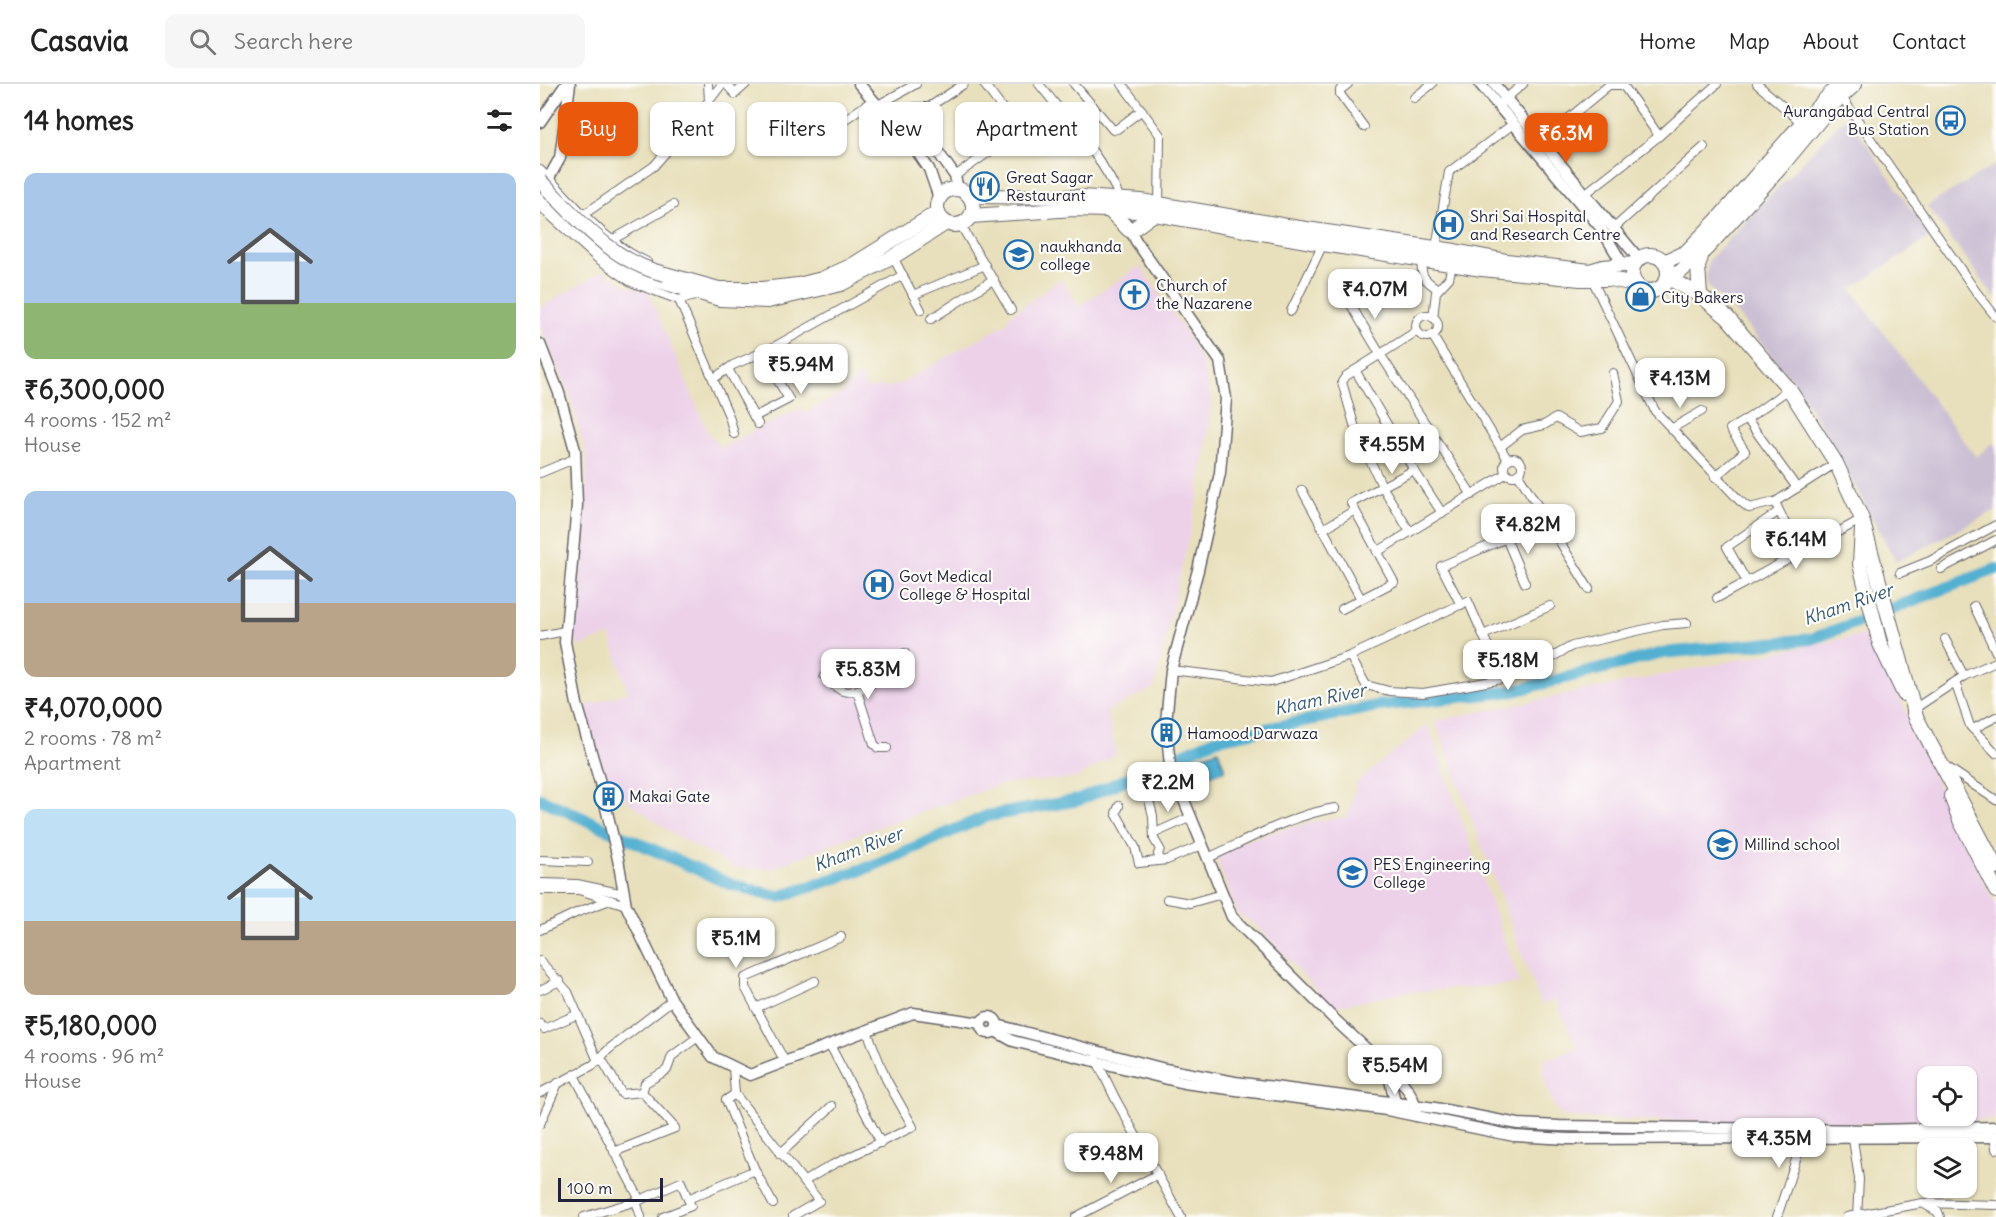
<!DOCTYPE html>
<html lang="en">
<head>
<meta charset="utf-8">
<style>
  :root { --surface:#fff; --page:#f6f6f6; --text:#222; --muted:#767676; --line:#e0e0e0; --accent:#ea580c }
  body { margin:0; font-family:Delius,sans-serif; background:var(--page); color:var(--text); height:100vh; display:flex; flex-direction:column; font-size:22px; white-space:nowrap }
  * { box-sizing:border-box; margin:0 }
  p { font-size:20px; color:var(--muted) }
  .icon { flex:none; width:33px; height:33px; fill:none; stroke:currentColor; stroke-width:2; stroke-linecap:round; stroke-linejoin:round }
  .map { position:relative; flex:1; overflow:hidden }
  .details { display:flex; flex-direction:column; background:var(--surface); width:540px }
  .details>* { flex:none }
  .banner { position:absolute; left:18px; top:18px; width:570px; height:54px; display:flex; gap:12px }
  .buttons { position:absolute; left:1377px; top:982px; display:grid; gap:12px }
  .buttons a { display:grid; place-items:center; width:60px; height:60px; border-radius:12px; background:var(--surface); box-shadow:0 2px 4px #0004; font-size:30px }
  .scale { position:absolute; left:18px; bottom:15px; width:105px; box-sizing:border-box; padding-left:6px; border:3px solid #22223b; border-top:0; font-size:16px; line-height:21px; white-space:nowrap; color:#22223b; -webkit-text-stroke:4px #fdfcf7; paint-order:stroke }
  .price { position:absolute; translate:-50% -51px; padding:0 14px; border-radius:12px; background:#fff; color:#222; font-size:20px; line-height:39px; filter:drop-shadow(0 2px 3px #0008) }
  .price::after { content:''; position:absolute; left:50%; top:36px; width:18px; height:14px; margin-left:-9px; background:inherit; clip-path:polygon(0 0,100% 0,50% 100%) }
  .price.selected { background:var(--accent); color:#fff }
  ul { padding:0; list-style:none }
  li { display:grid; align-content:center; gap:12px; height:318px; padding:0 24px }
  li span { display:grid; place-items:center; height:186px; border-radius:12px; color:#555 }
  li>.icon { margin-inline-start:auto }
  span .icon { width:108px; height:108px; fill:#fffc; stroke-width:1 }
  li b { font-size:26px }
  h2 { display:flex; justify-content:space-between; align-items:center; height:72px; padding:0 24px; font-size:26px }
  .pill { padding:0 21px; border-radius:12px; background:var(--surface); box-shadow:0 2px 4px #0004; font-size:21px; line-height:54px }
  .pill.selected { background:var(--accent); color:#fff }
  header { display:flex; align-items:center; gap:36px; box-sizing:border-box; height:84px; padding:0 30px; background:var(--surface); border-bottom:2px solid var(--line) }
  header strong { font-size:28px }
  nav { display:flex; gap:33px; margin-inline-start:auto; font-size:21px }
  .search { width:420px; height:54px; background:var(--page); display:flex; align-items:center; gap:15px; box-sizing:border-box; padding:0 21px; border-radius:12px; color:var(--muted); font-size:22px }
  main { display:flex; flex:1; min-height:0 }
  .map>svg:first-child { display:block }
</style>
</head>
<body>
<header>
<strong>Casavia</strong>
<div class="search"><svg class="icon" aria-label="search" viewBox="0 0 24 24"><circle cx="10" cy="10" r="6"/><path d="M15 15l6 6"/></svg>Search here</div>
<nav><a>Home</a><a>Map</a><a>About</a><a>Contact</a></nav>
</header>
<main>
<section class="details">
<h2>14 homes<svg class="icon" aria-label="filters" viewBox="0 0 24 24"><path d="M4 7h16M4 17h16"/><circle cx="9" cy="7" r="2"/><circle cx="15" cy="17" r="2"/></svg></h2>
<ul>
<li><span style="background:linear-gradient(#a9c7e8 70%,#8fb573 0)"><svg class="icon" aria-label="home" viewBox="0 0 24 24"><path d="M3 11l9-7 9 7M6 9v11h12V9"/></svg></span><div><b>₹6,300,000</b><p>4 rooms · 152 m²</p><p>House</p></div></li>
<li><span style="background:linear-gradient(#a9c7e8 60%,#b9a48a 0)"><svg class="icon" aria-label="home" viewBox="0 0 24 24"><path d="M3 11l9-7 9 7M6 9v11h12V9"/></svg></span><div><b>₹4,070,000</b><p>2 rooms · 78 m²</p><p>Apartment</p></div></li>
<li><span style="background:linear-gradient(#bfe0f5 60%,#b9a48a 0)"><svg class="icon" aria-label="home" viewBox="0 0 24 24"><path d="M3 11l9-7 9 7M6 9v11h12V9"/></svg></span><div><b>₹5,180,000</b><p>4 rooms · 96 m²</p><p>House</p></div></li>
</ul>
</section>
<div class="map">
<svg width="1456" height="1133" viewBox="0 0 1456 1133">
  <rect width="100%" height="100%" fill="#fdfcf7"/>
  <filter id="ink" filterUnits="userSpaceOnUse"><feTurbulence type="fractalNoise" baseFrequency=".0167" numOctaves="2"/><feDisplacementMap in="SourceGraphic" scale="12" xChannelSelector="R" yChannelSelector="G"/><feConvolveMatrix kernelMatrix="1 2 1 2 8 2 1 2 1" color-interpolation-filters="sRGB"/></filter>
  <filter id="wash" filterUnits="userSpaceOnUse"><feTurbulence type="fractalNoise" baseFrequency=".008" numOctaves="4" result="noise"/><feDisplacementMap in="SourceGraphic" scale="24" xChannelSelector="R" yChannelSelector="G"/><feGaussianBlur stdDeviation="1.35" result="paint"/><feColorMatrix in="noise" values="0 0 0 0 0 0 0 0 0 0 0 0 0 0 0 0 0 1.4 0 .05"/><feComposite in="paint" operator="in"/></filter>
  <g filter="url(#wash)">
    <rect width="100%" height="100%" fill="#e8e0bc"/>
    <!-- built -->
    <g fill="#ecd1e9" fill-rule="evenodd">
      <path d="M600,182l46,67 16,30 9,34 -4,44 -10,60 -43,187 -47,23 9,43 -39,24 -76,6 -162,57 -68,28 -36,-1 -62,-34 -47,-34 -8,-17 -12,-8 -23,-68 45,-15 -18,-57 -32,12 -7,-20 13,-85 3,-84 -17,-63 -30,-69v-18l63,-37 23,15 22,5 60,142 13,15 58,-30 21,-9 6,4 36,-20 19,-19 4,14 31,-2 113,-64 -1,-5 53,-38 18,27z"/>
      <path d="M1332,549l64,148 60,125v213l-42,3 -195,2 -194,-6 -10,-11 -6,-14 -5,-17v-16l33,-11 -22,-50 -14,6 -106,-284zM1388,993h38v39h-38z"/>
      <path d="M888,641l92,259 -113,8 -75,15 -75,-81 -20,-13 -23,-63 70,-21 37,-9 26,-3 10,-35z"/>
    </g>
    <!-- industrial -->
    <g fill="#cbbfd4">
      <path d="M1307,31l83,122 -79,52 125,168 17,-14 3,4v63l-100,52 -43,-80 -44,-77 -17,-25 -62,-74 -21,-18 -3,-9 2,-18z"/>
      <path d="M1456,80v135l-69,-93z"/>
    </g>
    <!-- water -->
    <path fill="#53b0d1" stroke="#3a6986" stroke-width="1.5" d="M678,666l7,20 -36,13 -7,-20z"/>
    <g fill="none" stroke-linecap="round" stroke-linejoin="round">
      <!-- river -->
      <path stroke="#53b0d1" stroke-width="12" d="M0,715l190,85 49,13 93,-31 115,-50 92,-16 138,-61 160,-33 137,-15 149,-38 149,-14 184,-70"/>
    </g>
  </g>
  <g filter="url(#ink)">
    <g fill="none" stroke-linecap="round" stroke-linejoin="round">
      <defs>
        <g id="minor">
          <path d="M168,0l1,17"/>
          <path d="M186,0l9,10 11,-10"/>
          <path d="M499,0c26,33 66,76 81,115"/>
          <path d="M534,0l39,46 4,-1 25,-19"/>
          <path d="M582,0l38,51 -1,73"/>
          <path d="M808,0l-8,6v4l24,33"/>
          <path d="M1217,0l45,39"/>
          <path d="M1301,12l136,197 19,24"/>
          <path d="M874,14l18,-14"/>
          <path d="M963,17l20,-17"/>
          <path d="M338,21l38,-21"/>
          <path d="M353,38l22,-15h14l35,-23"/>
          <path d="M1001,57l68,-56h14l36,51"/>
          <path d="M261,66l72,-50"/>
          <path d="M0,86c34,32 63,72 107,92"/>
          <path d="M415,92l64,-45 -35,-47"/>
          <path d="M1041,113l78,-61 58,-52"/>
          <path d="M0,122l57,52 34,24 48,18 21,-5"/>
          <path d="M43,131l71,-49 45,-52 23,-30"/>
          <path d="M420,140l51,86"/>
          <path d="M1073,145l91,-82"/>
          <path d="M72,156l61,-35"/>
          <path d="M896,164l13,-76 64,-48"/>
          <path d="M882,171c-2,20 0,24 16,34"/>
          <path d="M353,173l28,53"/>
          <path d="M1052,195l63,132 85,90 9,7 26,-6 24,51"/>
          <path d="M373,211l72,-30"/>
          <path d="M139,216l50,116 5,18"/>
          <path d="M808,216l32,54 92,141"/>
          <path d="M751,227l32,-67"/>
          <circle cx="887" cy="242" r="11"/>
          <path d="M893,234l3,-26 13,-14 4,-17"/>
          <path d="M391,235l63,-40"/>
          <path d="M892,251l76,125"/>
          <path d="M188,285l30,55"/>
          <path d="M815,286l59,100 28,43"/>
          <path d="M173,295l20,-14 37,-16 133,-74"/>
          <path d="M1249,305l-42,30 50,69"/>
          <path d="M214,333l35,-18 -28,-46"/>
          <path d="M1131,345l31,-18"/>
          <path d="M960,363l22,-17 22,-5 12,-7 24,14 22,-4 17,-27 -6,-28"/>
          <circle cx="973" cy="383" r="9"/>
          <path d="M0,389l36,-15"/>
          <path d="M978,390l71,115"/>
          <path d="M1175,393l30,-26 -15,-22 17,-10"/>
          <path d="M762,406l59,109"/>
          <path d="M1235,418l61,-39"/>
          <path d="M783,445l32,-19"/>
          <path d="M870,448l-28,-46 -27,-58 -13,-46 4,-6 71,-45"/>
          <path d="M966,454l19,45"/>
          <path d="M837,468l130,-79"/>
          <path d="M1401,485l55,-29"/>
          <path d="M1360,489l30,-12 66,-36"/>
          <path d="M1207,498l-20,-35 52,-36"/>
          <path d="M1177,514l145,-79"/>
          <path d="M921,521l-20,-39 106,-45"/>
          <path d="M1434,522l22,46"/>
          <path d="M802,525l52,-27 -43,-79 63,-33"/>
          <path d="M943,551l20,44"/>
          <path d="M0,552l25,-5"/>
          <path d="M1405,555l19,37"/>
          <path d="M810,572l16,29 23,6 34,2 47,-8 48,-9 54,-30 91,-21 24,-2"/>
          <path d="M631,586l100,12 79,-26 118,-55 15,34 67,-29"/>
          <path d="M284,592c6,5 12,13 19,15 21,6 48,-24 62,-38"/>
          <path d="M1415,598l15,44 26,27"/>
          <path d="M317,607l17,53 4,4h9"/>
          <path d="M1374,625l50,-33 32,-14"/>
          <path d="M1433,645l23,-12"/>
          <path d="M1404,681l52,35"/>
          <path d="M579,722l-3,7 19,34 4,16 28,-3 35,-15"/>
          <path d="M615,749l36,-16"/>
          <path d="M668,774c40,-18 83,-43 127,-50"/>
          <path d="M0,776l48,2"/>
          <path d="M620,776l-2,-6 2,-5 -6,-10 -1,-23 -4,-16 29,-14"/>
          <path d="M0,799l37,1 47,10"/>
          <path d="M0,806h39l47,15"/>
          <path d="M627,815l23,4 32,-9"/>
          <path d="M0,846l38,-18 32,-12"/>
          <path d="M0,877l28,31 30,69"/>
          <path d="M0,906l20,-9"/>
          <path d="M216,924l59,-27"/>
          <path d="M0,940l4,5 34,-15"/>
          <path d="M290,961l51,98"/>
          <path d="M61,974l21,36 20,-2 3,-9 22,-13 5,-14 26,-19"/>
          <path d="M556,975l19,39 66,119"/>
          <path d="M245,978l-40,-75v-9l96,-41"/>
          <path d="M34,991l66,125"/>
          <path d="M0,1009l53,-28 16,-16 63,-49"/>
          <path d="M195,1010l84,107 -26,15"/>
          <path d="M0,1040l18,-41"/>
          <path d="M1455,1053l1,12"/>
          <path d="M1313,1055l6,40 -2,38"/>
          <path d="M74,1068l61,-24 -33,-36"/>
          <path d="M240,1070l52,-48"/>
          <path d="M215,1086l18,34"/>
          <path d="M263,1098l29,-17 81,-38 -27,-48 -19,-48"/>
          <path d="M96,1117l5,16"/>
          <path d="M1384,1120l14,8 2,5"/>
          <path d="M44,1133l56,-17 41,-18 7,17 67,-29 -29,-70 9,-6 -2,-27"/>
          <path d="M123,1133l28,-11 -3,-7"/>
          <path d="M536,1133l82,-43"/>
          <path d="M1237,1133l28,-85"/>
          <path d="M1307,1133l76,-14 73,2"/>
        </g>
        <g id="tertiary">
          <path d="M319,0l49,56 11,10 -1,3 11,16 10,29"/>
          <path d="M940,0l121,144 22,37"/>
          <path d="M954,0l145,175"/>
          <path d="M0,38l26,-38"/>
          <path d="M368,56l22,1 25,35 3,13"/>
          <path d="M1,108l19,-34 10,-74"/>
          <path d="M587,140l9,17 84,120 6,38 -6,74 -22,97 -27,100 -5,53 4,43 62,151 101,101 69,64c9,11 14,20 14,34"/>
          <path d="M0,260l19,49 16,57 2,55 -12,137 12,62 24,82"/>
          <path d="M64,715l14,60 8,46 46,95 41,57 37,18 163,-62 68,10"/>
          <circle cx="449" cy="941" r="8"/>
          <path d="M457,941l168,44 70,13 200,26 83,16 41,2 317,4 120,-3"/>
          <path d="M455,947l18,10 171,42 203,27 127,26 55,3 427,-2"/>
          <path d="M848,987l7,31 4,5"/>
        </g>
        <g id="primary">
          <circle cx="415" cy="123" r="18"/>
          <path d="M0,110l46,44 22,20 21,14 91,27 48,2 73,-17 52,-27 53,-34"/>
          <path d="M430,112l112,1 59,4 152,26 162,24 52,10 83,10 13,-4 31,-3"/>
          <path d="M569,126l20,20"/>
          <path d="M431,132l103,-7 64,2 185,33 159,25 98,10h29l27,5"/>
          <path d="M596,143l19,-14"/>
          <circle cx="1110" cy="189" r="18"/>
          <path d="M1124,178l22,-10 31,-32 85,-97 38,-39"/>
          <path d="M125,190l54,15h43l36,-4 24,-6 29,-13 87,-54"/>
          <path d="M1128,193l12,-5 26,-23 73,-80 53,-64 23,-21"/>
          <path d="M1127,195l7,2 26,14 27,22 62,72 47,74 26,56 55,201"/>
          <path d="M1160,211l-2,-28 4,-14"/>
          <path d="M1322,445l-2,35 20,80 24,50"/>
          <path d="M1374,629c27,52 56,102 82,155"/>
          <path d="M1411,712l9,24 36,71"/>
        </g>
      </defs>
      <!-- minor casing -->
      <use href="#minor" stroke="#676468" stroke-width="10"/>
      <!-- tertiary casing -->
      <use href="#tertiary" stroke="#676468" stroke-width="13"/>
      <!-- primary casing -->
      <use href="#primary" stroke="#676468" stroke-width="16"/>
      <!-- minor -->
      <use href="#minor" stroke="#fff" stroke-width="8"/>
      <!-- tertiary -->
      <use href="#tertiary" stroke="#fff" stroke-width="10"/>
      <!-- primary -->
      <use href="#primary" stroke="#fff" stroke-width="14"/>
      <defs>
        <path id="primary-bridge" d="M0,97c37,37 72,81 125,93"/>
      </defs>
      <!-- primary-bridge casing -->
      <use href="#primary-bridge" stroke="#676468" stroke-width="16" stroke-linecap="butt"/>
      <!-- primary-bridge -->
      <use href="#primary-bridge" stroke="#fff" stroke-width="14"/>
    </g>
  </g>
  <!-- icons -->
  <defs>
    <symbol id="bus-ring" viewBox="-11 -11 22 22"><circle r="9.5" fill="#fdfcf7" stroke="#1f6fb2" stroke-width="1.5"/><path d="M-5-6H5V4H4V6H2V4H-2V6H-4V4H-5ZM-3.5-4V0h7V-4ZM-3.5 1.2v1.5H-2V1.2ZM2 1.2v1.5H3.5V1.2Z" fill="#1f6fb2"/></symbol>
    <symbol id="restaurant-ring" viewBox="-11 -11 22 22"><circle r="9.5" fill="#fdfcf7" stroke="#1f6fb2" stroke-width="1.5"/><path d="M-5-6h1v4h1v-4h1v4h1v-4h1v5L-1.5 .5V6h-2V.5L-5-1ZM5-6V6H3V1.5H1.5Q1.5-4 5-6Z" fill="#1f6fb2"/></symbol>
    <symbol id="hospital-ring" viewBox="-11 -11 22 22"><circle r="9.5" fill="#fdfcf7" stroke="#1f6fb2" stroke-width="1.5"/><path d="M-5-5h3v3.5h4V-5h3V5h-3V1.5h-4V5h-3Z" fill="#1f6fb2"/></symbol>
    <symbol id="university-ring" viewBox="-11 -11 22 22"><circle r="9.5" fill="#fdfcf7" stroke="#1f6fb2" stroke-width="1.5"/><path d="M0-5L7-2L0 1L-7-2ZM-4 1L0 2.5L4 1V4Q0 6-4 4Z" fill="#1f6fb2"/></symbol>
    <symbol id="church-ring" viewBox="-11 -11 22 22"><circle r="9.5" fill="#fdfcf7" stroke="#1f6fb2" stroke-width="1.5"/><path d="M-1.2-6h2.4v3.5h3.3v2.4h-3.3V6h-2.4V-.1h-3.3v-2.4h3.3Z" fill="#1f6fb2"/></symbol>
    <symbol id="shop-ring" viewBox="-11 -11 22 22"><circle r="9.5" fill="#fdfcf7" stroke="#1f6fb2" stroke-width="1.5"/><path d="M-5-2.5h2.3a2.7 3.5 0 0 1 5.4 0H5L5.5 6h-11ZM-1.5-2.5h3a1.5 2.3 0 0 0-3 0Z" fill="#1f6fb2"/></symbol>
    <symbol id="building-ring" viewBox="-11 -11 22 22"><circle r="9.5" fill="#fdfcf7" stroke="#1f6fb2" stroke-width="1.5"/><path d="M-4-6H4V6H1V3H-1V6H-4ZM-2.5-4.3h1.7v1.8h-1.7ZM.8-4.3h1.7v1.8H.8ZM-2.5-1h1.7V.8h-1.7ZM.8-1h1.7V.8H.8Z" fill="#1f6fb2"/></symbol>
  </defs>
  <g fill-rule="evenodd">
    <use href="#bus-ring" x="1394" y="20" width="33" height="33"/>
    <use href="#restaurant-ring" x="428" y="86" width="33" height="33"/>
    <use href="#hospital-ring" x="892" y="124" width="33" height="33"/>
    <use href="#university-ring" x="462" y="154" width="33" height="33"/>
    <use href="#church-ring" x="578" y="194" width="33" height="33"/>
    <use href="#shop-ring" x="1084" y="196" width="33" height="33"/>
    <use href="#hospital-ring" x="322" y="484" width="33" height="33"/>
    <use href="#building-ring" x="610" y="632" width="33" height="33"/>
    <use href="#building-ring" x="52" y="696" width="33" height="33"/>
    <use href="#university-ring" x="1166" y="744" width="33" height="33"/>
    <use href="#university-ring" x="796" y="772" width="33" height="33"/>
  </g>
  <g text-anchor="middle" dominant-baseline="central" stroke-width="4.5" stroke-linejoin="round" paint-order="stroke">
    <!-- poi labels -->
    <g font-size="16" fill="#22223b" stroke="#fdfcf7" text-anchor="start">
      <text x="1389" y="27" text-anchor="end">Aurangabad Central<tspan x="1389" dy="18">Bus Station</tspan></text>
      <text x="466" y="93">Great Sagar<tspan x="466" dy="18">Restaurant</tspan></text>
      <text x="930" y="132">Shri Sai Hospital<tspan x="930" dy="18">and Research Centre</tspan></text>
      <text x="500" y="162">naukhanda<tspan x="500" dy="18">college</tspan></text>
      <text x="616" y="201">Church of<tspan x="616" dy="18">the Nazarene</tspan></text>
      <text x="1121" y="213">City Bakers</text>
      <text x="359" y="492">Govt Medical<tspan x="359" dy="18">College &amp; Hospital</tspan></text>
      <text x="647" y="649">Hamood Darwaza</text>
      <text x="89" y="712">Makai Gate</text>
      <text x="1204" y="760">Millind school</text>
      <text x="833" y="780">PES Engineering<tspan x="833" dy="18">College</tspan></text>
    </g>
    <!-- water labels -->
    <g font-size="18" font-style="italic" fill="#365b77" stroke="#fdfcf7">
      <text transform="translate(1308 520) rotate(-19)">Kham River</text>
      <text transform="translate(780 615) rotate(-12)">Kham River</text>
      <text transform="translate(318 765) rotate(-21)">Kham River</text>
    </g>
  </g>
</svg>
<div class="buttons">
<a><svg class="icon" aria-label="locate" viewBox="0 0 24 24"><circle cx="12" cy="12" r="6"/><path d="M12 2v4M12 18v4M2 12h4M18 12h4"/></svg></a>
<a><svg class="icon" aria-label="layers" viewBox="0 0 24 24"><path d="M12 4l9 5-9 5-9-5zM3 14l9 5 9-5"/></svg></a>
</div>
<div class="scale">100 m</div>
<b class="price selected" style="left:1026px;top:80px">₹6.3M</b>
<b class="price" style="left:835px;top:236px">₹4.07M</b>
<b class="price" style="left:261px;top:311px">₹5.94M</b>
<b class="price" style="left:1140px;top:325px">₹4.13M</b>
<b class="price" style="left:852px;top:391px">₹4.55M</b>
<b class="price" style="left:988px;top:471px">₹4.82M</b>
<b class="price" style="left:1256px;top:486px">₹6.14M</b>
<b class="price" style="left:968px;top:607px">₹5.18M</b>
<b class="price" style="left:328px;top:616px">₹5.83M</b>
<b class="price" style="left:628px;top:729px">₹2.2M</b>
<b class="price" style="left:196px;top:885px">₹5.1M</b>
<b class="price" style="left:855px;top:1012px">₹5.54M</b>
<b class="price" style="left:1239px;top:1085px">₹4.35M</b>
<b class="price" style="left:571px;top:1100px">₹9.48M</b>
<div class="banner">
<a class="pill selected">Buy</a>
<a class="pill">Rent</a>
<a class="pill">Filters</a>
<a class="pill">New</a>
<a class="pill">Apartment</a>
</div>
</div>
</main>
</body>
</html>
